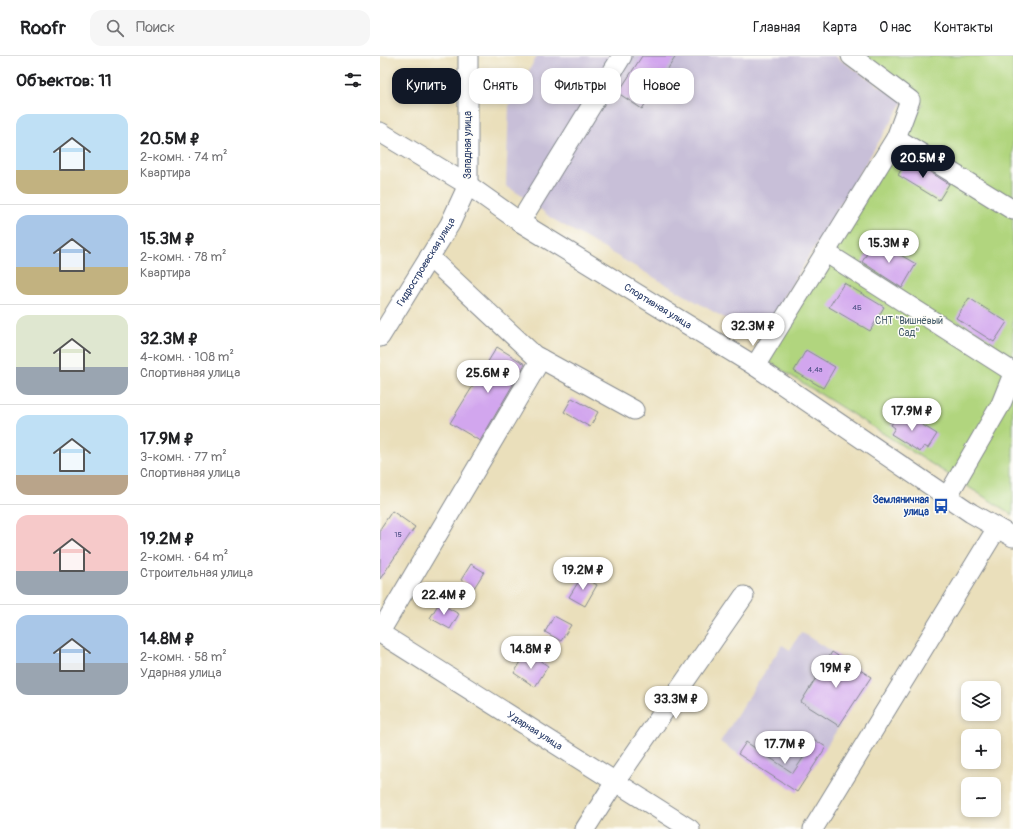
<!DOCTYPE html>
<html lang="ru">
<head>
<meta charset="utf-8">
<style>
  :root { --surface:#fff; --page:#f6f6f6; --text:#202124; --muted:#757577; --line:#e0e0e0; --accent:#111827 }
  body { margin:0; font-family:Pangolin,sans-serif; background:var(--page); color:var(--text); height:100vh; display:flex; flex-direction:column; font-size:15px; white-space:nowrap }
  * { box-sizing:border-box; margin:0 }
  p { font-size:13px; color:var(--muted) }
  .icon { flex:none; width:22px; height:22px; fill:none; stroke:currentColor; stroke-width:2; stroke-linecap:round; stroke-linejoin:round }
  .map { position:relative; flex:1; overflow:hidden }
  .sheet { display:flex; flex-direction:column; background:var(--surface); width:380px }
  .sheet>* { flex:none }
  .banner { position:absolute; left:12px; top:12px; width:380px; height:36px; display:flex; gap:8px }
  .buttons { position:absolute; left:581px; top:625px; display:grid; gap:8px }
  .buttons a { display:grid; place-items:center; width:40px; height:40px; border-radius:8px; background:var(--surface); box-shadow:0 2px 6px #0003; font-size:20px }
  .price { position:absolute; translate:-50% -34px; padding:0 9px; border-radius:14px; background:#fff; color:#222; font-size:13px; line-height:26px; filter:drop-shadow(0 1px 2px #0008) }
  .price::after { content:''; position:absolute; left:50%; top:24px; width:12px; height:9px; margin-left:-6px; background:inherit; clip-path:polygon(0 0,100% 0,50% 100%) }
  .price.active { background:var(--accent); color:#fff }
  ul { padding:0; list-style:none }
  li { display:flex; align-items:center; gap:12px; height:100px; padding:0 16px }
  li+li { border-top:1px solid var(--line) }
  li span { display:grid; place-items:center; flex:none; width:112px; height:80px; border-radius:12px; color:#555 }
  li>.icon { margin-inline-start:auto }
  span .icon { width:48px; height:48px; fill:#fffc; stroke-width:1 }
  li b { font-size:17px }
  h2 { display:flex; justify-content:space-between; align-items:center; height:48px; padding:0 16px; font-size:17px }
  .pill { padding:0 14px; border-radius:12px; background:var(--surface); box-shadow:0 2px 6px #0003; font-size:14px; line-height:36px }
  .pill.active { background:var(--accent); color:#fff }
  header { display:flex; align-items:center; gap:24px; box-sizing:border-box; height:56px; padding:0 20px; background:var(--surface); border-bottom:1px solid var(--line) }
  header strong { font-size:19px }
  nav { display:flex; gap:22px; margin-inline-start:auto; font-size:14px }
  .search { width:280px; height:36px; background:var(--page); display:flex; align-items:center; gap:10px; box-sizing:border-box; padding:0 14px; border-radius:12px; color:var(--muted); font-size:15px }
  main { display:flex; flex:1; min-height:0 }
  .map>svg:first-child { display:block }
</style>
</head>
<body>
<header>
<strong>Roofr</strong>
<div class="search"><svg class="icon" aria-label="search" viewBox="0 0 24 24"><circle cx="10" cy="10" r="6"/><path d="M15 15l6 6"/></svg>Поиск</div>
<nav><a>Главная</a><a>Карта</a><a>О нас</a><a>Контакты</a></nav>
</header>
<main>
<section class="sheet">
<h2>Объектов: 11<svg class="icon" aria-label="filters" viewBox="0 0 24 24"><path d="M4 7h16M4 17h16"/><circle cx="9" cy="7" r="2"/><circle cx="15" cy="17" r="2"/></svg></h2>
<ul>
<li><span style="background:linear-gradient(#bfe0f5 70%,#c2b280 0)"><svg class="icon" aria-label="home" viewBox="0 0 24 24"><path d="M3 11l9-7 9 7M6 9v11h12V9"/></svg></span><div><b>20.5M ₽</b><p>2-комн. · 74 m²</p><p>Квартира</p></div></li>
<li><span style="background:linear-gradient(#a9c7e8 65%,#c2b280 0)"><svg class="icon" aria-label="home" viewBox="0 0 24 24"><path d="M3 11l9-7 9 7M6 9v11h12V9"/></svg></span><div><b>15.3M ₽</b><p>2-комн. · 78 m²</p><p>Квартира</p></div></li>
<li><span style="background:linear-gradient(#dfe7d0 65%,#9aa5b1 0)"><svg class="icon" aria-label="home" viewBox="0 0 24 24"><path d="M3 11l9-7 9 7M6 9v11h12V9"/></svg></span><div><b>32.3M ₽</b><p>4-комн. · 108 m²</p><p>Спортивная улица</p></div></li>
<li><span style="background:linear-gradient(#bfe0f5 75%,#b9a48a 0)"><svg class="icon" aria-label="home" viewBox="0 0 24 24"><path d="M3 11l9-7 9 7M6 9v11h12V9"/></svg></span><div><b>17.9M ₽</b><p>3-комн. · 77 m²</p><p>Спортивная улица</p></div></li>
<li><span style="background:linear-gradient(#f6c9c9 70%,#9aa5b1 0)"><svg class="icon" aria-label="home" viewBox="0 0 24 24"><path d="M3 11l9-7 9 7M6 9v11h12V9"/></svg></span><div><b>19.2M ₽</b><p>2-комн. · 64 m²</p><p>Строительная улица</p></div></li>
<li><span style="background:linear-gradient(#a9c7e8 60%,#9aa5b1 0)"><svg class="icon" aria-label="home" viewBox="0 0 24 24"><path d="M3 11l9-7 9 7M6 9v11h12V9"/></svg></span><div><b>14.8M ₽</b><p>2-комн. · 58 m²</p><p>Ударная улица</p></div></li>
</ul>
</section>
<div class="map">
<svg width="633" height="773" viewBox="0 0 633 773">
  <rect width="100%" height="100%" fill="#fdfcf7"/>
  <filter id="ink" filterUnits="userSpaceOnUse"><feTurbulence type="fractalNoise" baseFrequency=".025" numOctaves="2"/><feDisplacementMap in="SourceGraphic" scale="8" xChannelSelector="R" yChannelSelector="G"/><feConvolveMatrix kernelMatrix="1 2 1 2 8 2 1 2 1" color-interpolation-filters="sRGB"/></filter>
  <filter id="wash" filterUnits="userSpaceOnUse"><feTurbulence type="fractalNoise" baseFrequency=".012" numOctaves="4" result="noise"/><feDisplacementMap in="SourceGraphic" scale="16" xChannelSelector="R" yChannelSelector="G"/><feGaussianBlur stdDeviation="0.9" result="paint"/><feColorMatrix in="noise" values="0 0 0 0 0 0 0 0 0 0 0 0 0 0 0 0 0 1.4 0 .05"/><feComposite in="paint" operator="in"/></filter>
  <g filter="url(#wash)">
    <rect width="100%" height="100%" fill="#eadfbb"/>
    <!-- industrial -->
    <g fill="#c8bfd8">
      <path d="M157,0h298l68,46 -144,236 -208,-120 -22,-18 -23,-14 3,-80z"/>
      <path d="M421,576l70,45 -74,115 -77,-50 62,-97 8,5z"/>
    </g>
    <!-- green -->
    <path fill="#b1d57e" stroke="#66826e" d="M482,0h151v459l-247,-155 157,-256z"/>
    <g id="blocks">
      <!-- building -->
      <g fill="#d2a6ee">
        <path d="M262,0h34l-34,53 -24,-16z"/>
        <path d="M528,102l41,26 -10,16 -41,-25z"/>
        <path d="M495,184l41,24 -14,24 -40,-26z"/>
        <path d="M464,227l40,24 -14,24 -41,-24z"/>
        <path d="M589,242l38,24 -13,20 -38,-24z"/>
        <path d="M117,291l28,17 -45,77 -30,-18z"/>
        <path d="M426,294l29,17 -12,21 -29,-17z"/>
        <path d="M192,342l26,14 -8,15 -26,-15z"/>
        <path d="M520,355l37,23 -9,14 -4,-2 -4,6 -29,-18 4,-6 -4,-3z"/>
        <path d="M12,455l23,16 -35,52v-50z"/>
        <path d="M91,508l13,8 -10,16 -13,-8z"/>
        <path d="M202,520l15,9 -12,21 -16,-9z"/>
        <path d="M59,547l20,11 -9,15 -20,-11z"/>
        <path d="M174,560l17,9 -10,16 -16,-9z"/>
        <path d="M147,596l21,14 -13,21 -21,-14z"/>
        <path d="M452,596l39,25 -32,49 -38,-24z"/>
        <path d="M435,684l11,7 -29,45 -59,-38 8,-12 47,31z"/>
      </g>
    </g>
  </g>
  <g filter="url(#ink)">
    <use href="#blocks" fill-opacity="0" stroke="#82878c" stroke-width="1"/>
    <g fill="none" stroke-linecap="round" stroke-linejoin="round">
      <defs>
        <g id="minor">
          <path id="s1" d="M0,76l88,53 52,37 235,144 216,147 42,24"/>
          <path d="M516,82l117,72"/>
          <path d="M140,166l102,-166"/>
          <path d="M445,196l188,120"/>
          <path d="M49,201l105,98 100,55"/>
          <path id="s2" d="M0,281l70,-113 18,-39v-129"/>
          <path d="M375,310l141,-228 14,-38 -59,-44"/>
          <path d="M567,441l54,-93 12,-30"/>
          <path d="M0,576l161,-273"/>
          <path id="s3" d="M0,577l310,196"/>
          <path d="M205,773l30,-47 129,-186"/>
          <path d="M433,773l184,-301"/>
        </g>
      </defs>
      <!-- minor casing -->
      <use href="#minor" stroke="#82878c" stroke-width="21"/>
      <!-- minor -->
      <use href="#minor" stroke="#fff" stroke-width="19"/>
    </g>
  </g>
  <!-- icons -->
  <defs>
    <symbol id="bus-bare" viewBox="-9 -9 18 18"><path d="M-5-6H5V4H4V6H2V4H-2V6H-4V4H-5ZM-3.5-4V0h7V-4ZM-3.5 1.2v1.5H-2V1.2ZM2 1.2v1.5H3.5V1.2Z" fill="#1a4fb4" stroke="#fdfcf7" stroke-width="2.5" paint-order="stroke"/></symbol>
  </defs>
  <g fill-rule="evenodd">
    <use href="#bus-bare" x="550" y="439" width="22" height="22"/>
  </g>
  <g text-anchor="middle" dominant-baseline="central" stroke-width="3" stroke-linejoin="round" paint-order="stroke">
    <!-- number labels -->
    <g font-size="8" fill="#494d82">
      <text x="477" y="251">4Б</text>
      <text x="435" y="313">4,4а</text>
      <text x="18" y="478">15</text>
    </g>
    <!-- street labels -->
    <g font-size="10" fill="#1b2f5e" stroke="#fdfcf7">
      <text transform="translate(88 89) rotate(-90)">Западная улица</text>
      <text stroke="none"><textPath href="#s2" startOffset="88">Гидростроевская улица</textPath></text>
      <text stroke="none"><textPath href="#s1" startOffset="328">Спортивная улица</textPath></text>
      <text stroke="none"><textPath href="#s3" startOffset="183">Ударная улица</textPath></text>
    </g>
    <!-- park labels -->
    <g font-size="10" fill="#405866" stroke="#fdfcf7">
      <text x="529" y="265">СНТ "Вишнёвый<tspan x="529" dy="12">Сад"</tspan></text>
    </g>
    <!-- transit labels -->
    <g font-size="10" font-weight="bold" fill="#164399" stroke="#fdfcf7" text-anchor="end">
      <text x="549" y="444">Земляничная<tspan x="549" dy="12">улица</tspan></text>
    </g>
  </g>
</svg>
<div class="buttons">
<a><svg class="icon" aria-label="layers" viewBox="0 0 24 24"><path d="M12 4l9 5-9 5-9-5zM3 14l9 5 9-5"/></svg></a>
<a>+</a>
<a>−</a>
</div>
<b class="price active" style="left:543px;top:123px">20.5M ₽</b>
<b class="price" style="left:509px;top:208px">15.3M ₽</b>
<b class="price" style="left:373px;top:291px">32.3M ₽</b>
<b class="price" style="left:108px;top:338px">25.6M ₽</b>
<b class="price" style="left:532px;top:376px">17.9M ₽</b>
<b class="price" style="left:203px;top:535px">19.2M ₽</b>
<b class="price" style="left:64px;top:560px">22.4M ₽</b>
<b class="price" style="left:151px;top:614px">14.8M ₽</b>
<b class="price" style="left:456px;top:633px">19M ₽</b>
<b class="price" style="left:296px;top:664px">33.3M ₽</b>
<b class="price" style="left:405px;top:709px">17.7M ₽</b>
<div class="banner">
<a class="pill active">Купить</a>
<a class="pill">Снять</a>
<a class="pill">Фильтры</a>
<a class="pill">Новое</a>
</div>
</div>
</main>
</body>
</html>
